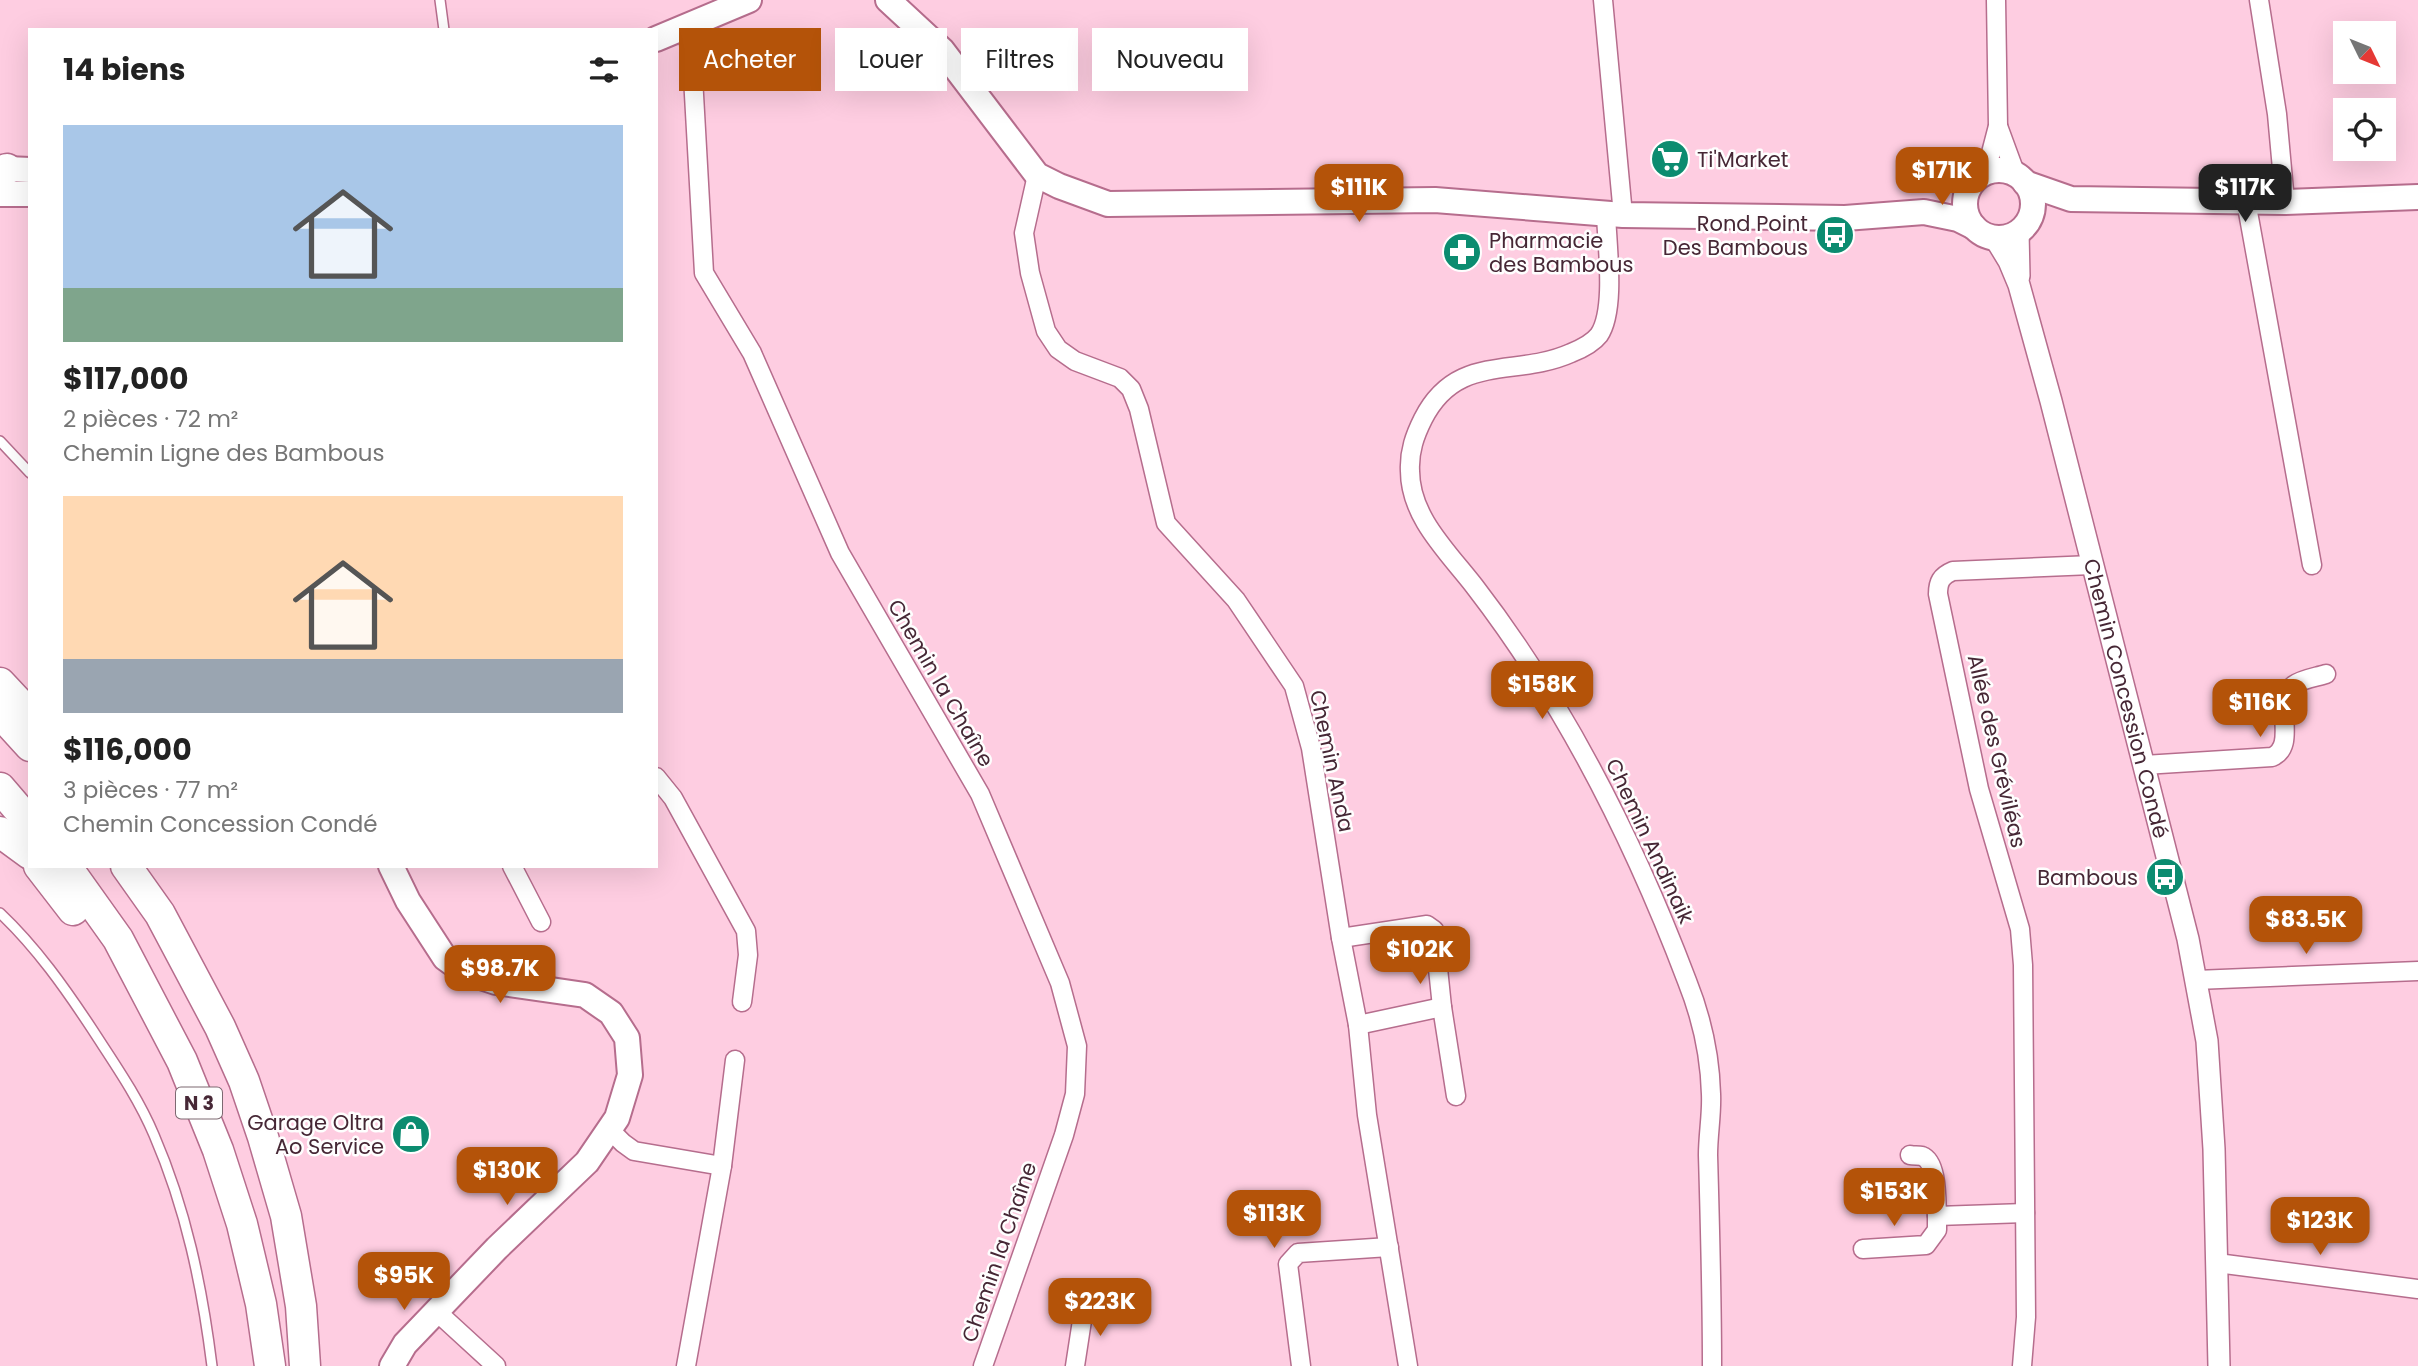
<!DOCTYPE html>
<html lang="fr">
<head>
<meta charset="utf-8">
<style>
  :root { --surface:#fff; --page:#f6f6f6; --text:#222; --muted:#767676; --accent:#b45309 }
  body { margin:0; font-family:Poppins,sans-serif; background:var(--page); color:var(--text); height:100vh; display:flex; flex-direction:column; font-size:26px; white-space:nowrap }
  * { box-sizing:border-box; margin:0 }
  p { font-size:23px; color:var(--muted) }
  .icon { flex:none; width:38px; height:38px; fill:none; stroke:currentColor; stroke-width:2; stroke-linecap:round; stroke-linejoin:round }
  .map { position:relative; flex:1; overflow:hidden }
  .drawer { position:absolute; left:28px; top:28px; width:630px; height:840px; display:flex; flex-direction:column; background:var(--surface); border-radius:0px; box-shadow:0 7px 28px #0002 }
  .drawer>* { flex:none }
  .guide { position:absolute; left:679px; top:28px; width:665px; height:63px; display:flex; gap:14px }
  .needle { width:46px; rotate:133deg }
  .buttons { position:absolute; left:2333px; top:21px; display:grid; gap:14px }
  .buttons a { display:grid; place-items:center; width:63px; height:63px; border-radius:0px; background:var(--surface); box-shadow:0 7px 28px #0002; font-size:35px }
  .price { position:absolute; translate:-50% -60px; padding:0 16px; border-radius:14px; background:var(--accent); color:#fff; font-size:23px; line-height:46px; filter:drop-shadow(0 2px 4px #0008) }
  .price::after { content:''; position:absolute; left:50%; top:42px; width:21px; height:16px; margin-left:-10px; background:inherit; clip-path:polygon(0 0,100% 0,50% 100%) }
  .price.selected { background:#222; color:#fff }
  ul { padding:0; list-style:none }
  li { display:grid; align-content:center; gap:14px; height:371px; padding:0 35px }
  li span { display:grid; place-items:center; height:217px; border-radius:0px; color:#555 }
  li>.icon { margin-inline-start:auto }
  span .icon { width:126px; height:126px; fill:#fffc; stroke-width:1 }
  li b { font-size:30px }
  h2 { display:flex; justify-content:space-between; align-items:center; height:84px; padding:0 35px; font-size:30px }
  .pill { padding:0 24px; border-radius:0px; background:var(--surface); box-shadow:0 7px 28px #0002; font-size:24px; line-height:63px }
  .pill.selected { background:var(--accent); color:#fff }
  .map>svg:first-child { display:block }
</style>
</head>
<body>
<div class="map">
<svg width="2418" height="1366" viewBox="0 0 2418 1366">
  <rect width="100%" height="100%" fill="#fecde1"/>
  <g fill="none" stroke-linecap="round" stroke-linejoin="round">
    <defs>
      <g id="service">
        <path d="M440,0l4,30"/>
        <path d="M0,441l30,32"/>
        <path d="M0,913c36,34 65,75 92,116 22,34 46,68 62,106 32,74 48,151 58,231"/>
      </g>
      <g id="minor">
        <path d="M1603,0l20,215"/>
        <path d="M2259,0l18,114 8,88"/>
        <path d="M686,27l6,32 12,214 48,80 88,200 140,241 80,189 17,63 -2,48 -11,41 -81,231"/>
        <path d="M1998,126l18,49"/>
        <path d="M1037,175l-13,58 6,40 16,58 12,18 17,12 45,17 11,11 8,20 27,114 70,77 58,86 17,62 30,190 17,87 9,90 41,251"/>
        <path d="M1980,177l11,-24 7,-27 -2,-126"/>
        <path d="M2246,201l66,364"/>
        <path d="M1606,214c1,31 10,96 -7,121 -7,9 -18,14 -28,18 -56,25 -114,-1 -148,66 -8,16 -14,32 -13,52 0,46 38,81 65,116 91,118 159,254 212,394 14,35 23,75 24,113 1,20 -3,40 -3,61 2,70 4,141 4,211"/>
        <path d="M2144,765l128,-8c27,-12 -1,-55 22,-72 8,-6 23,-8 32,-11"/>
        <path d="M656,777l17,21 73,133 2,24 -6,47"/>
        <path d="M512,866l29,56"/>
        <path d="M1341,938l86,-13 7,5 8,77 14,89"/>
        <path d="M2196,980l222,-9"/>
        <path d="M1358,1025l84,-18"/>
        <path d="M609,1129l14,14 11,8 88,15"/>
        <path d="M1910,1155c4,1 8,0 12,1 16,6 14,45 15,60l88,-3"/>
        <path d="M1863,1249l63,-4 11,-15v-14"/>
        <path d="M2217,1263l201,26"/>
        <path d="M436,1311l60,55"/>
        <path d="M686,1366l36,-200 13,-106"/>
        <path d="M1075,1366l10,-65"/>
        <path d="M1301,1366l-13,-102 10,-11 91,-6"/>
        <path d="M2022,1366l4,-49 -3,-352 -3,-36 -41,-140 -41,-195c0,-12 3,-18 15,-23l139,-6"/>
      </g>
      <g id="tertiary">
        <path d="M2018,232l1,44"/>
        <path id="s1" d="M1995,238l14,23 10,24 32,116 137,538 19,102 7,108 5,217"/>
      </g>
      <g id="secondary">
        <path d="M888,0l54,50 95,125 22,11 49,18 327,-4 188,15 222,3 79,-6 34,7 16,8"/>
        <path d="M656,39l93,-39"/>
        <path d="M7,169l23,1"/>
        <circle cx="1999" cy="204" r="34"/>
        <path d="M2025,183l46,16 214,3 133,-5"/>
        <path d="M0,194h30"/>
        <path d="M391,866l17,35 37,57 18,13 33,11 89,13 26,18 16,25 3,37 -13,43 -30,44 -90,86 -92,96 -13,22"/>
      </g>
      <g id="trunk">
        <path d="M0,171l7,-2"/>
        <path d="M0,683l30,32"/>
        <path d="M0,713l30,33"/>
        <path d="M0,788l30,35"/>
        <path d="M0,832l30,22"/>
        <path d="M39,866l34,44"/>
        <path d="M66,866l52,73 64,122 36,89 24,74 19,80 9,62"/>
        <path d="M126,866l34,48 60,113 24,54 19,56 23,79 15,90 4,60"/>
      </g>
    </defs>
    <!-- service casing -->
    <use href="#service" stroke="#b66d8d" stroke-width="12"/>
    <!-- minor casing -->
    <use href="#minor" stroke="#b66d8d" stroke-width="21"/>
    <!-- tertiary casing -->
    <use href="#tertiary" stroke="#b66d8d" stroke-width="24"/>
    <!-- secondary casing -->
    <use href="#secondary" stroke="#b66d8d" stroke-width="28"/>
    <!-- trunk casing -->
    <use href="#trunk" stroke="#b66d8d" stroke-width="33"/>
    <!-- service -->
    <use href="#service" stroke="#fff" stroke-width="9"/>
    <!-- minor -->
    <use href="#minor" stroke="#fff" stroke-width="18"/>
    <!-- tertiary -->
    <use href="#tertiary" stroke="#fff" stroke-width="21"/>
    <!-- secondary -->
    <use href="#secondary" stroke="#fff" stroke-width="24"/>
    <!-- trunk -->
    <use href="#trunk" stroke="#fff" stroke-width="30"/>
  </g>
  <!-- icons -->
  <defs>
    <symbol id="supermarket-disc" viewBox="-11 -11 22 22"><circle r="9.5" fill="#0c8c70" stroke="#fefefe"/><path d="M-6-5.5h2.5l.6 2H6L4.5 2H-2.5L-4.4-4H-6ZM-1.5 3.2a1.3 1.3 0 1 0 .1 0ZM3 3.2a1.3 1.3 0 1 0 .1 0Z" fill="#fff"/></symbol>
    <symbol id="bus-disc" viewBox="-11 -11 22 22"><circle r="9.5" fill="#0c8c70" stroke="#fefefe"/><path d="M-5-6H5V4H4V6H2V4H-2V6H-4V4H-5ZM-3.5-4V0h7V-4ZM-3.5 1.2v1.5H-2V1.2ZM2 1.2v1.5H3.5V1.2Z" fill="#fff"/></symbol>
    <symbol id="pharmacy-disc" viewBox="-11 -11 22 22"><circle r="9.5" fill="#0c8c70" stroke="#fefefe"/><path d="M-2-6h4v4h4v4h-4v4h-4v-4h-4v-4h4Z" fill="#fff"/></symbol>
    <symbol id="shop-disc" viewBox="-11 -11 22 22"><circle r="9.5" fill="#0c8c70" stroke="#fefefe"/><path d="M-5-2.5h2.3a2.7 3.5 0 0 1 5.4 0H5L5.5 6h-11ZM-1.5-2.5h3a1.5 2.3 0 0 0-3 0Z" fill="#fff"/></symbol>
  </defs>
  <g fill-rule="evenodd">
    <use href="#supermarket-disc" x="1648" y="137" width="44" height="44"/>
    <use href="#bus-disc" x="1813" y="213" width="44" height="44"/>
    <use href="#pharmacy-disc" x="1440" y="230" width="44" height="44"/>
    <use href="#bus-disc" x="2143" y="855" width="44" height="44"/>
    <use href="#shop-disc" x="389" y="1112" width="44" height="44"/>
  </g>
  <g text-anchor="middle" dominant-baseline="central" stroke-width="5" stroke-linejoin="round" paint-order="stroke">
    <!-- shield labels -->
    <rect fill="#fefefe" stroke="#7d6871" stroke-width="2" x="176" y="1087.5" width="46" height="31" rx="5"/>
    <g font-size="19" font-weight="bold" fill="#462735">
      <text x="199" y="1103">N 3</text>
    </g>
    <!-- poi labels -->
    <g font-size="21" fill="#462735" stroke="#fefefe" text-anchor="end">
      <text x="1697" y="159" text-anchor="start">Ti'Market</text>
      <text x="1808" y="223">Rond Point<tspan x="1808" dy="24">Des Bambous</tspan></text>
      <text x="1489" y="240" text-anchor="start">Pharmacie<tspan x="1489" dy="24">des Bambous</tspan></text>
      <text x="2138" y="877">Bambous</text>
      <text x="384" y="1122">Garage Oltra<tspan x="384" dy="24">Ao Service</tspan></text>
    </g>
    <!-- street labels -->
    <g font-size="21" fill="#462735" stroke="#fefefe">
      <text transform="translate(941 683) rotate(60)">Chemin la Chaîne</text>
      <text stroke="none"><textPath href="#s1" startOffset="480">Chemin Concession Condé</textPath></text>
      <text transform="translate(1997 751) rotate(77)">Allée des Gréviléas</text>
      <text transform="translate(1332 761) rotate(78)">Chemin Anda</text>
      <text transform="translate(1650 841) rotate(65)">Chemin Andinaik</text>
      <text transform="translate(999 1252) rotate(-71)">Chemin la Chaîne</text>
    </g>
  </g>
</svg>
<div class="buttons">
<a><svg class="needle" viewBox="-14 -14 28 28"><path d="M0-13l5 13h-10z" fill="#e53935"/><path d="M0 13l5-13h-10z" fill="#767676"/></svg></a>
<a><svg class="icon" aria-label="locate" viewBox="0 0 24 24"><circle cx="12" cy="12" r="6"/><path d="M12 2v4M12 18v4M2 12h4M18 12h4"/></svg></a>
</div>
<b class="price" style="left:1942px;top:207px">$171K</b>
<b class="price" style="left:1359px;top:224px">$111K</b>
<b class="price selected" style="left:2245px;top:224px">$117K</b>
<b class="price" style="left:1542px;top:721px">$158K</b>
<b class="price" style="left:2260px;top:739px">$116K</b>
<b class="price" style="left:2306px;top:956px">$83.5K</b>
<b class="price" style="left:1420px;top:986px">$102K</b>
<b class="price" style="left:500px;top:1005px">$98.7K</b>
<b class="price" style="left:507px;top:1207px">$130K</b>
<b class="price" style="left:1894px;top:1228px">$153K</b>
<b class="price" style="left:1274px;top:1250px">$113K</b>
<b class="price" style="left:2320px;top:1257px">$123K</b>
<b class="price" style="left:404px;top:1312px">$95K</b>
<b class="price" style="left:1100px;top:1338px">$223K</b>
<div class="guide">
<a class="pill selected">Acheter</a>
<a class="pill">Louer</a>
<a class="pill">Filtres</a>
<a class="pill">Nouveau</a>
</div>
<section class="drawer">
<h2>14 biens<svg class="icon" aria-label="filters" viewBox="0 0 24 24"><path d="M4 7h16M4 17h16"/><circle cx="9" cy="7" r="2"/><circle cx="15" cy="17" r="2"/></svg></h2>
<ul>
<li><span style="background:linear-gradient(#a9c7e8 75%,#7fa58c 0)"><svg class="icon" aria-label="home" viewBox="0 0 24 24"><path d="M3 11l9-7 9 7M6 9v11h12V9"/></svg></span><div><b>$117,000</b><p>2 pièces · 72 m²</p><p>Chemin Ligne des Bambous</p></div></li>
<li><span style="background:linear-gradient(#ffd9b3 75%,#9aa5b1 0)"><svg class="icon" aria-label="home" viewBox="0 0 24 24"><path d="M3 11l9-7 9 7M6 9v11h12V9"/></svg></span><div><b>$116,000</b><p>3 pièces · 77 m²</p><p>Chemin Concession Condé</p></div></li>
</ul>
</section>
</div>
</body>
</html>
